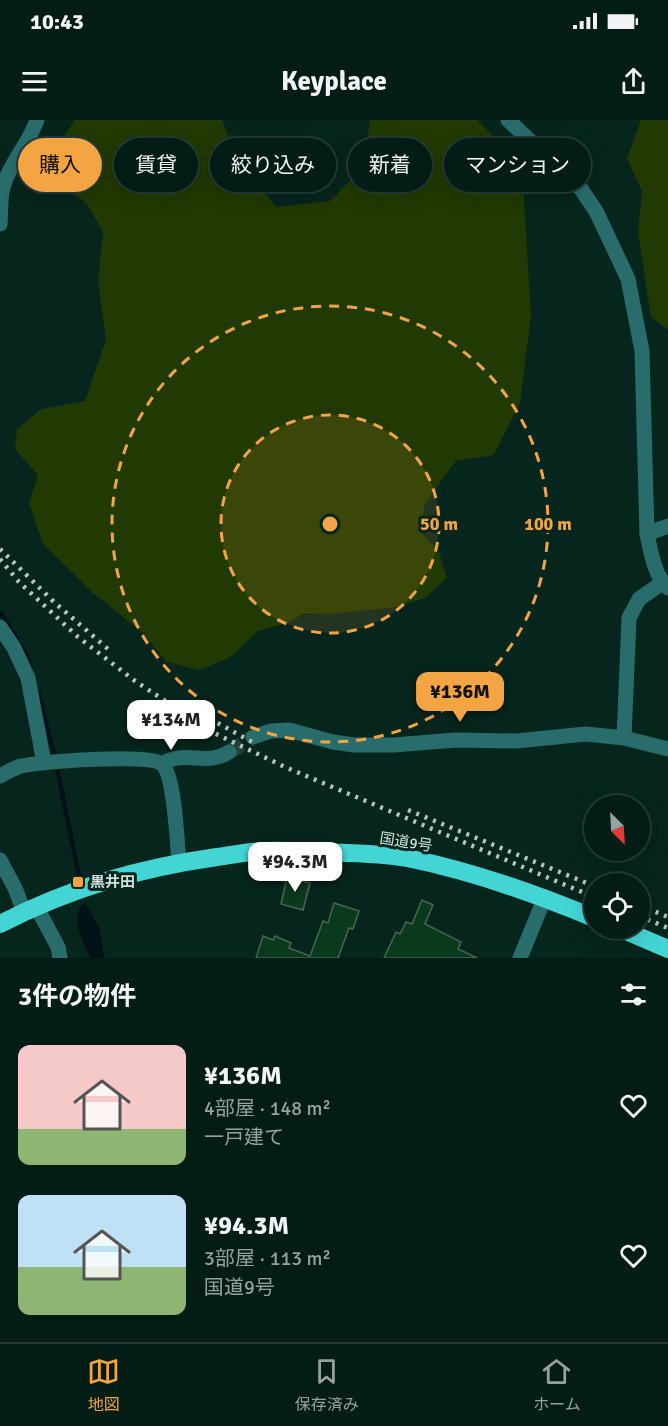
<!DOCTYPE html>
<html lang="ja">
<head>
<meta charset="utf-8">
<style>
  :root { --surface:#041c16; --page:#0d251f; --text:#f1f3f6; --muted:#97a1a1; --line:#253a35; --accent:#f3a443 }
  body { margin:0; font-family:Signika,"Noto Sans JP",sans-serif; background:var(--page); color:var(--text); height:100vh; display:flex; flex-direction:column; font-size:22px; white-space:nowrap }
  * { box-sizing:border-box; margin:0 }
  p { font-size:20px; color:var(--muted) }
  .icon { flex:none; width:33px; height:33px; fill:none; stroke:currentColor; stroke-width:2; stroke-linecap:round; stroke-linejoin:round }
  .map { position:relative; height:838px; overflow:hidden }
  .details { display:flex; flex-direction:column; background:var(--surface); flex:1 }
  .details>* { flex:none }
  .banner { position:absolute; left:18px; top:18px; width:633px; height:54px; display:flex; gap:12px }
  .needle { width:39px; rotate:156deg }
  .controls { position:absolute; left:584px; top:675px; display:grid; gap:12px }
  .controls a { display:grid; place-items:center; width:66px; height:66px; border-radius:50%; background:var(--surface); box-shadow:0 6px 24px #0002,0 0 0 2px var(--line); font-size:30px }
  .price { position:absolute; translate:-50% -51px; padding:0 14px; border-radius:12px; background:#fff; color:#222; font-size:20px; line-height:39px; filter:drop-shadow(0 2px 3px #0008) }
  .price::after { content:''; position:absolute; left:50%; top:36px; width:18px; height:14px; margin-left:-9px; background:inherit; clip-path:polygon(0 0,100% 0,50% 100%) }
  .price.active { background:var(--accent); color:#111 }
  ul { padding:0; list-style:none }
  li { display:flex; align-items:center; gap:18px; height:150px; padding:0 18px }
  li span { display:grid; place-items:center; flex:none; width:168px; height:120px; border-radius:12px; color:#555 }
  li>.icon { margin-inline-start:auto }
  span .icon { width:72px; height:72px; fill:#fffc; stroke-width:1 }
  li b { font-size:26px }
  h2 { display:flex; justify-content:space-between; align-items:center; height:72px; padding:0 18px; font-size:26px }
  .tag { padding:0 21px; border-radius:27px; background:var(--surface); box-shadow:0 6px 24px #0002,0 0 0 2px var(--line); font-size:21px; line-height:54px }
  .tag.active { background:var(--accent); color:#111 }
  .status { display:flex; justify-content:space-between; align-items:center; height:42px; padding:0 30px; background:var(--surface); direction:ltr }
  .status svg { height:16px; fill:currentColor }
  header { display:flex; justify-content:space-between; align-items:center; height:78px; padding:0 18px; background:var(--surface); font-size:27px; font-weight:700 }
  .tab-bar { display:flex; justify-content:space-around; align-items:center; height:84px; border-top:2px solid var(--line); background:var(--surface); font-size:16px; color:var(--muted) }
  .tab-bar a { display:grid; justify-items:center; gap:3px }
  .tab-bar .active { color:var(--accent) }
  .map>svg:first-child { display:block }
</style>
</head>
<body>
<div class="status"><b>10:43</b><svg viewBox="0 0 49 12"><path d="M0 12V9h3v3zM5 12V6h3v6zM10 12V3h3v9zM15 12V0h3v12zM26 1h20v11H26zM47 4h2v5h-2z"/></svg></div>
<header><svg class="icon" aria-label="menu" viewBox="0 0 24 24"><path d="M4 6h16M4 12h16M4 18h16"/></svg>Keyplace<svg class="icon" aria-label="share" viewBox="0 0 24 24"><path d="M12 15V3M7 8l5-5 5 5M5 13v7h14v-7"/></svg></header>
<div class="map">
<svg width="668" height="838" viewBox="0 0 668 838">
  <rect width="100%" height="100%" fill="#06251d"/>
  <!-- green -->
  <g fill="#213902">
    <path d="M75,0h147l14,35 40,52 54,-6 34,-35 6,-46h107l15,15 31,47 8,133 -11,88 -26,52 -38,6 -31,42 -5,28 19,21 8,26 -22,20 -28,9 -67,7 -25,-1 -18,10 -29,8 -27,26 -32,13 -33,-8 -22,-28 -52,-42 -49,-48 -14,-41 9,-28 -23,-26 2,-20 24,-20 44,-8 21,-61 -8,-59 5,-49 -16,-28 -32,-26 7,-39z"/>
    <path d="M641,0h27v210l-17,-13 -13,-84 4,-42 -15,-32z"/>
  </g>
  <!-- water -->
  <path fill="#001117" d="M86,783l14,27 3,22 2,6h-15c-7,-17 -18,-34 -10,-52z"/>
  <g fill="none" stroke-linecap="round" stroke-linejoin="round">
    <!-- stream -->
    <g stroke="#001117" stroke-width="4.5">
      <path d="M0,492l27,44 3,11"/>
      <path d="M38,572l17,66 26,128"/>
    </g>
  </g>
  <!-- building -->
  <g fill="#0a3a1d" stroke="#4c6352" stroke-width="1.5">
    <path d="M287,757l23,6 -7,27 -22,-6z"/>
    <path d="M422,780l11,5 -8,19 36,18 -3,7 19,9h-93l12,-26 4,2 6,-12 6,2z"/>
    <path d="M334,783l25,8 -6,18 -4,-1 -11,30h-82l7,-22 10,4 2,-4 16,7 -2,5 21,8 13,-35 5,2z"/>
  </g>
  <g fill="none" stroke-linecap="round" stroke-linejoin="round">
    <!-- minor-tunnel -->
    <path stroke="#244139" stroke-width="15" stroke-dasharray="15 8" stroke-linecap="butt" d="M229,632l24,-15"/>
    <!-- minor -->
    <g stroke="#286d6c" stroke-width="15">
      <path d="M508,0l73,69 15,22 32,68 14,72 5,183c4,18 7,41 21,54"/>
      <path d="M0,104c1,-11 0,-26 3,-37 7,-25 26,-43 34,-67"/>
      <path d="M647,414l21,-8"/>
      <path d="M0,507l14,21 14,30 16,85"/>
      <path d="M253,617l18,-6 18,-1 44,12 21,3h40l62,-5 60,1 70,-7 38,4 44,11"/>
      <path d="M624,618l5,-120 10,-19 23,-16"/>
      <path d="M162,644c22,-15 44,3 67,-12"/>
      <path d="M0,656c7,-4 14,-8 21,-10 20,-4 128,-13 141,-2 13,12 15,79 17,99"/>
      <path d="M0,740l15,28 9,24"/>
      <path d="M36,786l22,41 2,11"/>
      <path d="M520,838l25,-61"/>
    </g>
    <!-- highway -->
    <g stroke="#43d5d4" stroke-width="18">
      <path d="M0,804c70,-36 139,-56 217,-67 16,-2 33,-6 49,-6 18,-1 37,1 55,1 28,1 59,1 86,6 65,13 127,35 187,60"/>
      <path d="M619,808l49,21"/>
    </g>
    <!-- rail -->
    <g stroke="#b2c5bf" stroke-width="4.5" stroke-dasharray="3 6" stroke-linecap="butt">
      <path d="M0,429l54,53 54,47"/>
      <path d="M0,439l19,23 59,55 57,44 79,52 71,34 309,130"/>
      <path d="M194,590l60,33"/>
      <path d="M408,690l186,76"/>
      <path d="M639,785l29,12"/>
      <path d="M639,796l29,12"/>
    </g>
  </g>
  <!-- distance rings -->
  <circle cx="330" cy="404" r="109" fill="#f3a443" fill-opacity=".12"/>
  <g fill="none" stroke="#f3a443" stroke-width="3" stroke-dasharray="10 8">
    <circle cx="330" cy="404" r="109"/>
    <circle cx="330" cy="404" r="218"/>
  </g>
  <!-- markers -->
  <rect fill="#f3a443" stroke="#06251d" stroke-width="2" x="72" y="756" width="12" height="12" rx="3"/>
  <g text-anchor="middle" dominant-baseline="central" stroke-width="6" stroke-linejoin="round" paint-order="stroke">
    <!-- street labels -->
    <g font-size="15" fill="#cfe0da" stroke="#06251d">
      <text transform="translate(406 722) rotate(9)">国道9号</text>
    </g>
    <!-- poi labels -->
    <g font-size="15" font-weight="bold" fill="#cfe0da" stroke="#06251d" text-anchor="start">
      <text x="90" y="762">黒井田</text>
    </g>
  </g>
  <circle cx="330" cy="404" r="9" fill="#f3a443" stroke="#06251d" stroke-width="3"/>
  <g font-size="18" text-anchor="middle" font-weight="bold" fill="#f3a443" stroke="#06251d" stroke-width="6" stroke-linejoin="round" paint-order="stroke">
    <text x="439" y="410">50 m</text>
    <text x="548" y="410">100 m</text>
  </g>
</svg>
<div class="controls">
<a><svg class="needle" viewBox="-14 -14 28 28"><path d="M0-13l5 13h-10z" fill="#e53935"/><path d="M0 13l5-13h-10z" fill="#97a1a1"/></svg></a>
<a><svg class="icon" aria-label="locate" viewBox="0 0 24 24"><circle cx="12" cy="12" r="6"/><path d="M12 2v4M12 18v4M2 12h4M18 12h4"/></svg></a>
</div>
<b class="price active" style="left:460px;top:603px">¥136M</b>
<b class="price" style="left:171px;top:631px">¥134M</b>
<b class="price" style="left:295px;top:773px">¥94.3M</b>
<div class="banner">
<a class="tag active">購入</a>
<a class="tag">賃貸</a>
<a class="tag">絞り込み</a>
<a class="tag">新着</a>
<a class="tag">マンション</a>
</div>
</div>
<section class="details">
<h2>3件の物件<svg class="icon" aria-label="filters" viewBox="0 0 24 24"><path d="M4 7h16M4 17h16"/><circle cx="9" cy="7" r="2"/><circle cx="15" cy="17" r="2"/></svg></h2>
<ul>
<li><span style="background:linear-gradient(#f6c9c9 70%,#8fb573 0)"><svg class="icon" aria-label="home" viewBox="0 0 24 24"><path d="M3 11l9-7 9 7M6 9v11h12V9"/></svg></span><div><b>¥136M</b><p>4部屋 · 148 m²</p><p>一戸建て</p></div><svg class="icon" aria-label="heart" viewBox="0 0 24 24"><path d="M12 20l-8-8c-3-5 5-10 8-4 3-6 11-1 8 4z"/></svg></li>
<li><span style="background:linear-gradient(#bfe0f5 60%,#8fb573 0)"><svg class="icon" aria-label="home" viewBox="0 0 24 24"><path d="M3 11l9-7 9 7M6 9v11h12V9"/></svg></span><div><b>¥94.3M</b><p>3部屋 · 113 m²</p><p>国道9号</p></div><svg class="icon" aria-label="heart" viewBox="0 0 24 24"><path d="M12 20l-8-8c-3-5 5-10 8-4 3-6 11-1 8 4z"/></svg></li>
</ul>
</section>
<nav class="tab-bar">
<a class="active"><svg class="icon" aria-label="map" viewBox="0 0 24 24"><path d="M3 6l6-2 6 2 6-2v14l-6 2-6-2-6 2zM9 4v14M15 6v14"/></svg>地図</a>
<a><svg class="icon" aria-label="saved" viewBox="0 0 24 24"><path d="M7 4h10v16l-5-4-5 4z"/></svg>保存済み</a>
<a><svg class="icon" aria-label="home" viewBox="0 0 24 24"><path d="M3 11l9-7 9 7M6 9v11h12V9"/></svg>ホーム</a>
</nav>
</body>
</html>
